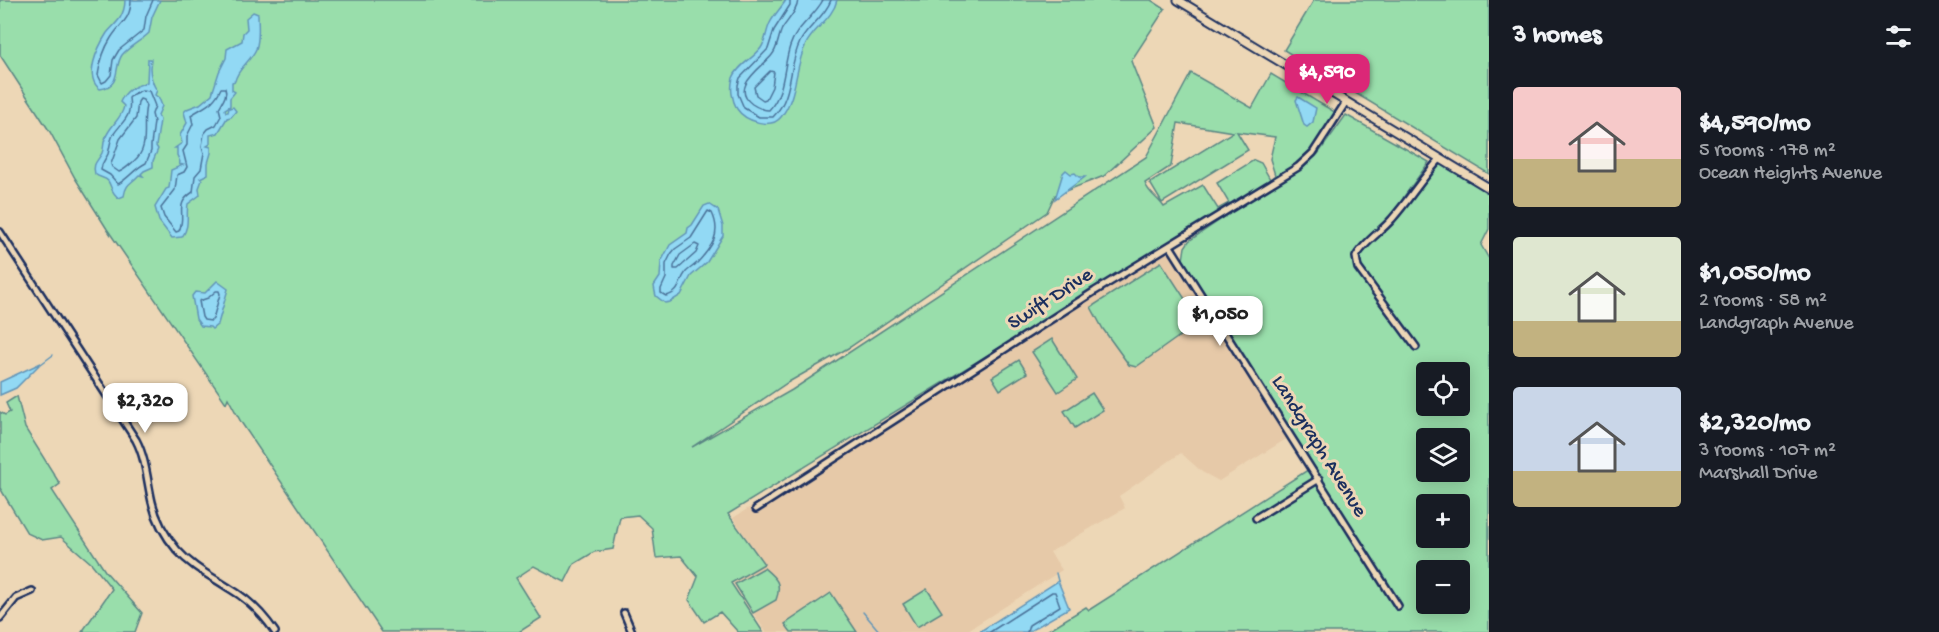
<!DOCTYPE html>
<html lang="en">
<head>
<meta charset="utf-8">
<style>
  :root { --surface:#171b24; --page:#20242c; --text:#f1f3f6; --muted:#9ea1a6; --accent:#db2777 }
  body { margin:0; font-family:"Gochi Hand",sans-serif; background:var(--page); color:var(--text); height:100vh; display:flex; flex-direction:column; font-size:22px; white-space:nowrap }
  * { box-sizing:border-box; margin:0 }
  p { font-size:20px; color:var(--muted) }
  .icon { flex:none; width:33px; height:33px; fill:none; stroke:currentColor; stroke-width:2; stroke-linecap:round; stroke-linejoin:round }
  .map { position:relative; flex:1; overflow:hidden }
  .panel { display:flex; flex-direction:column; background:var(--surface); width:450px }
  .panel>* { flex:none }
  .buttons { position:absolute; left:1416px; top:362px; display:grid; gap:12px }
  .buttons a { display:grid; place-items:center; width:54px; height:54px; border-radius:6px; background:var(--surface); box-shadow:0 3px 15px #0003; font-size:30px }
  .price { position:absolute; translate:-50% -51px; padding:0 14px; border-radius:12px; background:#fff; color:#222; font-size:20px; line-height:39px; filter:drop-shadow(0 2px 3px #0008) }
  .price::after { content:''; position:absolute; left:50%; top:36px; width:18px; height:14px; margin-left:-9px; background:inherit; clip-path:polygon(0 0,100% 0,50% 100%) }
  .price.active { background:var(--accent); color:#fff }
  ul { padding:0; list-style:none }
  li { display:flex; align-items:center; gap:18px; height:150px; padding:0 24px }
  li span { display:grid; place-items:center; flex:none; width:168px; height:120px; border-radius:6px; color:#555 }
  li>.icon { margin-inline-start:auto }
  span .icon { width:72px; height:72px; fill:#fffc; stroke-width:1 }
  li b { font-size:26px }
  h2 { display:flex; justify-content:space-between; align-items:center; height:72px; padding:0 24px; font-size:26px }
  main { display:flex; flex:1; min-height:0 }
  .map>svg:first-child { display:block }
</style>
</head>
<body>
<main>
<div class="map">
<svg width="1489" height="632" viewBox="0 0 1489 632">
  <rect width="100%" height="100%" fill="#edd7b6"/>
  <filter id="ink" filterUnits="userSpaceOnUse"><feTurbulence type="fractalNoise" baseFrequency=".0167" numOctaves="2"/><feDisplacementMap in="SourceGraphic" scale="12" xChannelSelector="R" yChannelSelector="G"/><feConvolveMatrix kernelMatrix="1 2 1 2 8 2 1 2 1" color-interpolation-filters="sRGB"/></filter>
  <g filter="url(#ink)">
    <!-- built -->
    <path fill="#e6c9a8" d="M1169,246l122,190 -72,45 -17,-9 -21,-19 -62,43 6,12 -75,44 12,18 -97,62h-199l-33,-49 31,-19 -31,-46 114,-72 29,-14z"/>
    <!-- green -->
    <g fill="#99deab" stroke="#5a8684" stroke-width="1.5" fill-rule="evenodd">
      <path d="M0,0h1151l14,9 -34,52 26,66 -53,49 -49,19 -8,17 -197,135 -63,36 -95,64 100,-57 354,-233 45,-84 61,35 19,-34 67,40 -19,34 -65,44 -526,322 36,50 -33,19 32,49h-25l-18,-20 -16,10 -15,-22 9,-23 -17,-21 -25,2 -4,-30 -14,-13 -18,2 -7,32 -19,3 -20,12 -9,18 -31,-16 -18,12 25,40 -22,14h-137l-141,-210 -13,-24 -2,5 -119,-174 -32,-51 -25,-46 -50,-77zM1178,123l55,9 -83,51 12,20 86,-53 -11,-18 38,5 -5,22 5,16 -5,4 -9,-16 -7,-3 -37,23 12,20 -11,6 -15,-24 -39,22c-6,-9 -16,-14 -19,-24l26,-17z"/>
      <path d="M1314,0h175v174l-205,-124z"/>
      <path d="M1346,115l83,47 -26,36 37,-39 49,29v41l-8,16 8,14v373h-444l41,-25 3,3 222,-142 -84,-133 3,-2 -47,-73 2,-13 4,-6 129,-87zM1426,372h34v33h-34zM1426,438h34v33h-34zM1426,504h34v33h-34zM1426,570h34v33h-34z"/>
      <path d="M1161,262l26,40 4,26 -55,39 -7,-2 -26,-36 -12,-22z"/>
      <path d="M1052,339l25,40 -19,13 -26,-40z"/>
      <path d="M1019,360l8,13 -27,17 -8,-13z"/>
      <path d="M1092,393l11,17 -28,18 -11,-17z"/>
      <path d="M17,396l8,32 35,56 -8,6 53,81 37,42 -7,19h-53l30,-43 -20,-25 -31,-27 -19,3 -15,-7 -27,-45v-76l5,3 5,-3 -4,-9z"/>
      <path d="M764,568c13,11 18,15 12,32l-23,13 -18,-29z"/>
      <path d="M927,589l15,23 -25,15 -14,-23z"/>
      <path d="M831,593l26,39h-66l-6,-8z"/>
    </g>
    <!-- water -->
    <g fill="#92d9f4" stroke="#6295b8" stroke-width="1.5">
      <path d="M125,0h35l-8,17 -3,16c-8,8 -19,13 -27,22 -9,13 0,31 -22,34 -17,-12 -2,-42 7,-56 4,-5 9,-9 13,-15 3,-5 5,-12 5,-18z"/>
      <path d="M786,0h51c-4,18 -23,28 -31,44 -12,24 -8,52 -25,73 -10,13 -36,4 -44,-8 -5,-9 -7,-21 -4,-31 5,-13 20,-19 28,-30 5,-7 5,-17 9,-25 4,-8 11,-15 16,-23z"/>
      <path d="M253,12l5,2c0,12 2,24 -2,35 -5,12 -19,20 -21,32l-3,1v8l3,2 -5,6v8l-5,3 1,3h2l1,-4 4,-1 3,4 -5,6 -4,1 -9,15 -8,2v9l-3,2 4,1v6l-3,10v11l-8,4 2,2 -3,8 1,7 -12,9c-2,12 2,23 -6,33l-10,1 -13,-17 -4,-14 11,-18 3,-1 2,-18 12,-5 -4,-1 1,-2 -3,-7v-7h-2l7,-5 -2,-8 7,-12 -3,-11 3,-3 13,-5 12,-10 7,-22 7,-14 1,-9 15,-8 1,-8 4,-4 -1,-11z"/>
      <path d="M148,59h3c0,3 -1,6 -1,9 0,6 3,18 7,22l-2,5 4,3 3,8 -4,9 2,5 -4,26 2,3 -5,12v6l-9,4 -3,3 2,2 -4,-1c-8,9 -13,8 -15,21l-5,2c-8,-5 -7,-11 -11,-17 -3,-4 -9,-3 -13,-7 -3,-11 3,-13 7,-21 2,-4 1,-10 3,-14 4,-13 17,-20 19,-33l-4,-4c7,-14 14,-15 27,-20z"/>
      <path d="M1298,97l18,11 -3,14 -6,5 -3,-2 -8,-25z"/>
      <path d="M1066,170l5,4 4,-1 4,4h6l-30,22 8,-26z"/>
      <path d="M709,204l9,6 5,16v10l-16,26 -16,14 -10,19 -11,7 -5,1 -9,-7 -1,-4 -1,-6 6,-9 1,-15 9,-17 17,-12 1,-5 4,-3 12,-19z"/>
      <path d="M217,281l11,8 -10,35 -6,5 -2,-2 -9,-1 -5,-7 -4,-23 3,-4 10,1z"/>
      <path d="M41,363l-25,25 -16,7v-13z"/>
      <path d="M1058,581l11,27 -41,24h-49z"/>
    </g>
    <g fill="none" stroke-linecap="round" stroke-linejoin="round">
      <!-- shore -->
      <g stroke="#4b739a" stroke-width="1.5">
        <path d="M131,0c0,20 -11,23 -20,38 -7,11 -11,24 -13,37l4,8 4,-2 5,-6 2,-15 6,-10 25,-20 2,-14 7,-16"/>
        <path d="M790,0v5l-16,25 -6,19 -28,29 -2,7v9l6,14 15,9h14c21,-21 15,-51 27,-75 8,-16 25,-25 31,-42"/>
        <path d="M798,0c-1,12 -10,19 -16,29 -4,8 -4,19 -10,26 -9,12 -43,32 -20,49 6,4 10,6 17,6 16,-17 14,-43 21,-64 6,-19 24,-29 33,-46"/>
        <path d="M770,71l4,1 -2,15 -6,12 -3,1 -7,-5 -2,-8z"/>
        <path d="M221,88h4c3,7 -3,14 -6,20l2,8 -5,9 -8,4 -4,5 -2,12 2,7 -3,16 -6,7 -2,16c-20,13 -6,22 -14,39l-3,1 -12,-15 -3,-9 14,-18 2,-15 7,-3 3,-5 -4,-16 4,-6v-9l6,-12 -2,-9c14,-9 23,-11 30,-27z"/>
        <path d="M142,90l7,1 6,15 -3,8 2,8 -3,23v6l-5,12c-11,5 -18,16 -28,21l-8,-9 -9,-5c1,-10 4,-9 7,-16 2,-7 2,-13 5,-19 10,-15 19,-17 16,-37l4,-4z"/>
        <path d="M140,99l3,1 3,6c-5,19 5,41 -12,55 -5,4 -8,8 -15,11l-7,-5 -1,-3 9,-25 16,-21 2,-16z"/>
        <path d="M708,211l4,2c10,21 0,34 -15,50 -3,3 -8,6 -11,9 -8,10 -5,21 -20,24l-5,-3v-4l5,-11v-14l5,-10 4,-5 16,-11z"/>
        <path d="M695,244l4,2 -3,7 -18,16h-4v-3l6,-11z"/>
        <path d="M216,291h3l1,3 -7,25 -2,2 -7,-1 -2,-3 -3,-16 9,-3z"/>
        <path d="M990,632l62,-40h3l5,14 -31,19 -2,7"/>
      </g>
      <!-- stream -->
      <g stroke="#6295b8" stroke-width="1.5">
        <path d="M41,364l12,-9"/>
        <path d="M1056,573l2,8"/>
        <path d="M863,612l17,20"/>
      </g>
      <defs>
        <g id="minor">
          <path d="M0,232l136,208c10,19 11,41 16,62 4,17 13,34 25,48 15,17 34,26 52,38 19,11 34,26 46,44"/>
          <path d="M1170,246l228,360"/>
          <path d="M1416,347l-58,-79 -2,-11c6,-13 26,-26 36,-38 17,-19 30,-41 48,-60"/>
          <path d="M756,509l339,-218 203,-124 15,-14 33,-51"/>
          <path d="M1256,518l63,-39"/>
          <path d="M624,613l8,19"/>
          <path d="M0,618l16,-20 16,-7"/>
        </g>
        <path id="secondary" d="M1178,0l311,188"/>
      </defs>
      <!-- minor casing -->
      <use href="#minor" stroke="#1b2f5e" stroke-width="10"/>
      <!-- secondary casing -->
      <use href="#secondary" stroke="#1b2f5e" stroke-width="11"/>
      <!-- minor -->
      <use href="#minor" stroke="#edd7b6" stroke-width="5"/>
      <!-- secondary -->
      <use href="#secondary" stroke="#edd7b6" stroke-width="7"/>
    </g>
  </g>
  <g text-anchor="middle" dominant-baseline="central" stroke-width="6" stroke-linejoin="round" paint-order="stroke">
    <!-- street labels -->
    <g font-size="21" fill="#1b2f5e" stroke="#edd7b6">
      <text transform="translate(1051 300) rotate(-33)">Swift Drive</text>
      <text transform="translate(1318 447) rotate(58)">Landgraph Avenue</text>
    </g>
  </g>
</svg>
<div class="buttons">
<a><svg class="icon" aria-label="locate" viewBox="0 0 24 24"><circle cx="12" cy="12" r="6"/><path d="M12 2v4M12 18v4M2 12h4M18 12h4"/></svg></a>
<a><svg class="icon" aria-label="layers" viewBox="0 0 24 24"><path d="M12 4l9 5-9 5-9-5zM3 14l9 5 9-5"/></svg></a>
<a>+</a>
<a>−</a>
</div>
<b class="price active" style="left:1327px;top:105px">$4,590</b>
<b class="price" style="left:1220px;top:347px">$1,050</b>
<b class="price" style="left:145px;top:434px">$2,320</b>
</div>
<section class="panel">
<h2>3 homes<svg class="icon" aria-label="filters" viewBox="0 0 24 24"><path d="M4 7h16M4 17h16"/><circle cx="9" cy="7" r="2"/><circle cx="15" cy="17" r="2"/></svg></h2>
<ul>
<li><span style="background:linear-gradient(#f6c9c9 60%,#c2b280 0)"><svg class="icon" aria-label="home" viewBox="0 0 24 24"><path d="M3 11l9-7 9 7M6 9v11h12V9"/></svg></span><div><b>$4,590/mo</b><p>5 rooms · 178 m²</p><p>Ocean Heights Avenue</p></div></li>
<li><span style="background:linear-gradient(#dfe7d0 70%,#c2b280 0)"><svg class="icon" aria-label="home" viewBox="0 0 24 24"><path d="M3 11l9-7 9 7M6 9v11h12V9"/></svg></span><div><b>$1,050/mo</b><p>2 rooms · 58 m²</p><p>Landgraph Avenue</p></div></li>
<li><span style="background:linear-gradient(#c9d6e8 70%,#c2b280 0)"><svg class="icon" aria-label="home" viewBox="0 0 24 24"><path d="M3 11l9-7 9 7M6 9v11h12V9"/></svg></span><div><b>$2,320/mo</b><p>3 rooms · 107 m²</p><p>Marshall Drive</p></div></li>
</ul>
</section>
</main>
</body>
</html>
